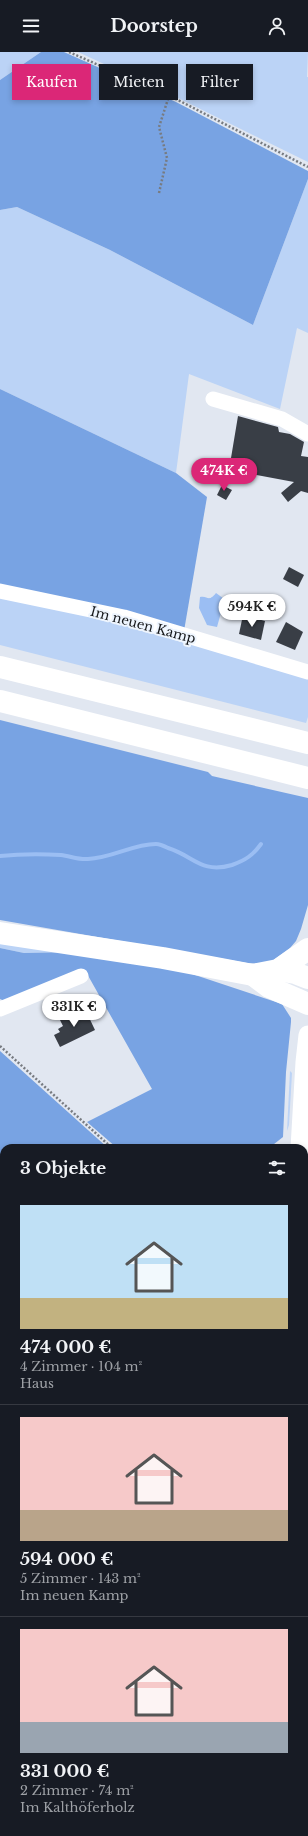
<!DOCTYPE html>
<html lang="de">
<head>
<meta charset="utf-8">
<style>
  :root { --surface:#171b24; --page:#242831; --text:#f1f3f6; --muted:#9ea1a6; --line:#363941; --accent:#db2777 }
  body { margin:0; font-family:"Libre Baskerville",serif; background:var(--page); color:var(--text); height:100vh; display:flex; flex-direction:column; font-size:15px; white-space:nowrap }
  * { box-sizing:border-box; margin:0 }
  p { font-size:13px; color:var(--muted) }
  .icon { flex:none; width:22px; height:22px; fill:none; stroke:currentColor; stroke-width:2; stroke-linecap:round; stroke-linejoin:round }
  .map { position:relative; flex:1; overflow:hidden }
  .sheet { position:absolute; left:0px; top:1092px; width:308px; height:692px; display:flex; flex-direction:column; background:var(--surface); border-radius:12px 12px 0 0; box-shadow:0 2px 6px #0003 }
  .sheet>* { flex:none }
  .top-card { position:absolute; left:12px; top:12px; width:284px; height:36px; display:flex; gap:8px }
  .price { position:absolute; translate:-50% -34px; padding:0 9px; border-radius:14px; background:#fff; color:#222; font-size:13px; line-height:26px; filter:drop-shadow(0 1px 2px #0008) }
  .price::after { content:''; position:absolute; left:50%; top:24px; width:12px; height:9px; margin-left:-6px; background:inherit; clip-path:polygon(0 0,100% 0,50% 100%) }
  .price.selected { background:var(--accent); color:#fff }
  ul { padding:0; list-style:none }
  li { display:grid; align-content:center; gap:8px; height:212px; padding:0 20px }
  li+li { border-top:1px solid var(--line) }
  li span { display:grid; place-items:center; height:124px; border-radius:0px; color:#555 }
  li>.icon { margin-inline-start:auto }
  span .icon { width:72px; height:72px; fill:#fffc; stroke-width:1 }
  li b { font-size:17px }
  h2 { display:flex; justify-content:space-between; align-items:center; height:48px; padding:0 20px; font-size:17px }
  .tag { padding:0 14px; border-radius:0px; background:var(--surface); box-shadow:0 2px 6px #0003; font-size:14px; line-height:36px }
  .tag.selected { background:var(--accent); color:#fff }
  header { display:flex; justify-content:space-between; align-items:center; height:52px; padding:0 20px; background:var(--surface); font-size:18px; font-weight:700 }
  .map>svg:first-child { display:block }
</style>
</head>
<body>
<header><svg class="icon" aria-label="menu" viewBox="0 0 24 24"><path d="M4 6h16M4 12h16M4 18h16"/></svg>Doorstep<svg class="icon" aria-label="person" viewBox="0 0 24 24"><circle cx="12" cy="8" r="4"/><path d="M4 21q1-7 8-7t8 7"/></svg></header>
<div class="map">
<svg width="308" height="1784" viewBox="0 0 308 1784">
  <rect width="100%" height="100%" fill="#e1e7f1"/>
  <!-- green -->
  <g fill="#bbd3f6">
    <path d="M0,0h41l-41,28z"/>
    <path d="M78,0h230l-1,25h1v85l-130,-64z"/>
    <path d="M308,127v154l-11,-5 -17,81 -91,-35 -13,99 -176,-84v-179l17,-3 93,43 143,75z"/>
    <path d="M0,545l128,26 180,56v38l-2,6 -306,-78z"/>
    <path d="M0,886l72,14 -48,1 -24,-5z"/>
    <path d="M290,1019l2,2 -3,52 -2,6z"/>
    <path d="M0,1520l4,2v43h-4z"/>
    <path d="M0,1640l4,2v138h140l-3,4h-141z"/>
  </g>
  <!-- forest -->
  <g fill="#78a3e3">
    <path d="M41,0h23l112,50 132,69v8l-55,146 -143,-75 -93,-43 -17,3v-130z"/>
    <path d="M0,337l176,84 31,24 -23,134 -184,-45z"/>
    <path d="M0,668l208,52 4,4 96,22v107l-7,24 -5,12 -6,7 -22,16 -21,-1 -247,-43z"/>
    <path d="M0,896l24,5 48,-1 105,17 105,35 9,14v4l-5,50 -3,65 -14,11h-152l-30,-26 65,-33 -66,-117 -77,31 -9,-4z"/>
    <path d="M0,999l108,97h-104v215l-4,-4z"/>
    <path d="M0,1381h4v141l-4,-2z"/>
    <path d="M308,1454v204h-4v-203z"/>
    <path d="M88,1780h105l-2,4h-102z"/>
  </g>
  <!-- water -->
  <path fill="#9bbef3" d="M216,541l11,8v4l-5,4 -5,18 -10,-2 -8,-17 1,-11c8,-2 8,6 16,-4z"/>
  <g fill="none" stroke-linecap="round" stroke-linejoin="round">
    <!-- stream -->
    <g stroke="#9bbef3" stroke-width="4">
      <path d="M0,804c20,-2 41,-2 61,-1 9,1 18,5 27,4 24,-1 45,-15 68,-15 4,0 8,2 12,4 26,8 33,26 64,17 14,-5 21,-10 29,-21"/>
      <path d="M0,1460l4,-5"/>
      <path d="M118,1784l5,-4"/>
    </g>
  </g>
  <!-- building -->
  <g fill="#393e46">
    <path d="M238,364l40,11 1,5 11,2 14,8 -3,14 7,1v36l-7,-2 -13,11 -7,-9 13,-11 -65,-12z"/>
    <path d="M222,433l10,5 -6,10 -9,-5z"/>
    <path d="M289,515l15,8 -6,12 -15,-8z"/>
    <path d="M243,563l22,6 -4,19 -22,-6z"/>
    <path d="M286,570l17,10 -8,18 -19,-8z"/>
    <path d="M85,957l10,21 -35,17 -6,-12 6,-3 -2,-3 5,-3 -3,-6z"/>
  </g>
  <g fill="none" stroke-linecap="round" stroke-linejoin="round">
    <!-- path -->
    <g stroke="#777b81" stroke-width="2.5" stroke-dasharray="2 2" stroke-linecap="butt">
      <path d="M69,0l109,48 130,67"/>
      <path d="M159,141l8,-35 -8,-31 10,-31"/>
      <path d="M0,994l112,102"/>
    </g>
    <!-- minor -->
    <g stroke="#fff" stroke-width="15">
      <path d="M213,347l69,20 26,15"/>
      <path d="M0,539l124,26 184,55"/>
      <path d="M0,957l81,-33"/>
    </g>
    <!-- major -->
    <g stroke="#fff" stroke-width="19">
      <path d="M300,1096l5,-86 3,-27"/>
      <path d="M304,1212l4,44"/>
      <path d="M304,1276l4,-1"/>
      <path d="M0,1373l4,-1"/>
    </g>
    <!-- highway -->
    <g stroke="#fff" stroke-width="22">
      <path d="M0,615l308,76"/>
      <path d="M0,649l308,77"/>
      <path d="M0,881l163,25 90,17 25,-5 30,-21"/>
      <path d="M278,918l17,3 13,5"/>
      <path d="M253,923l16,12 39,17"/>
    </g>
  </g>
  <g text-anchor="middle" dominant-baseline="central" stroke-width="4" stroke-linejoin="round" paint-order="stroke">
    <!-- street labels -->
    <g font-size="13" fill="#15171a" stroke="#eef5fe">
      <text transform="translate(143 573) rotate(15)">Im neuen Kamp</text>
    </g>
  </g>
</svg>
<b class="price selected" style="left:224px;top:440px">474K €</b>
<b class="price" style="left:252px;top:576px">594K €</b>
<b class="price" style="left:74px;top:976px">331K €</b>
<div class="top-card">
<a class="tag selected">Kaufen</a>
<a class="tag">Mieten</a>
<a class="tag">Filter</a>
</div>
<section class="sheet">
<h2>3 Objekte<svg class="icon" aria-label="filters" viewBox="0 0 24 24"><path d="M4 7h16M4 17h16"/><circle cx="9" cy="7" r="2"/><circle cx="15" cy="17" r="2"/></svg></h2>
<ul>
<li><span style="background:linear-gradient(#bfe0f5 75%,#c2b280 0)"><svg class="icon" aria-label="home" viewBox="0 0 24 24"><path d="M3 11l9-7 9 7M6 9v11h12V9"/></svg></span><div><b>474 000 €</b><p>4 Zimmer · 104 m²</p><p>Haus</p></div></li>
<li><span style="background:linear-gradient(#f6c9c9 75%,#b9a48a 0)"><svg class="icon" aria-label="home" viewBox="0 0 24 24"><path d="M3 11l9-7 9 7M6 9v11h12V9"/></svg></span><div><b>594 000 €</b><p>5 Zimmer · 143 m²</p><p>Im neuen Kamp</p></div></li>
<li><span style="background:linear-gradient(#f6c9c9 75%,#9aa5b1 0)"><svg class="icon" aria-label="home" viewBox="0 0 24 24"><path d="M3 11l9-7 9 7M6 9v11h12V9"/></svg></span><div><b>331 000 €</b><p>2 Zimmer · 74 m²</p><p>Im Kalthöferholz</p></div></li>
</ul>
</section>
</div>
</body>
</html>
